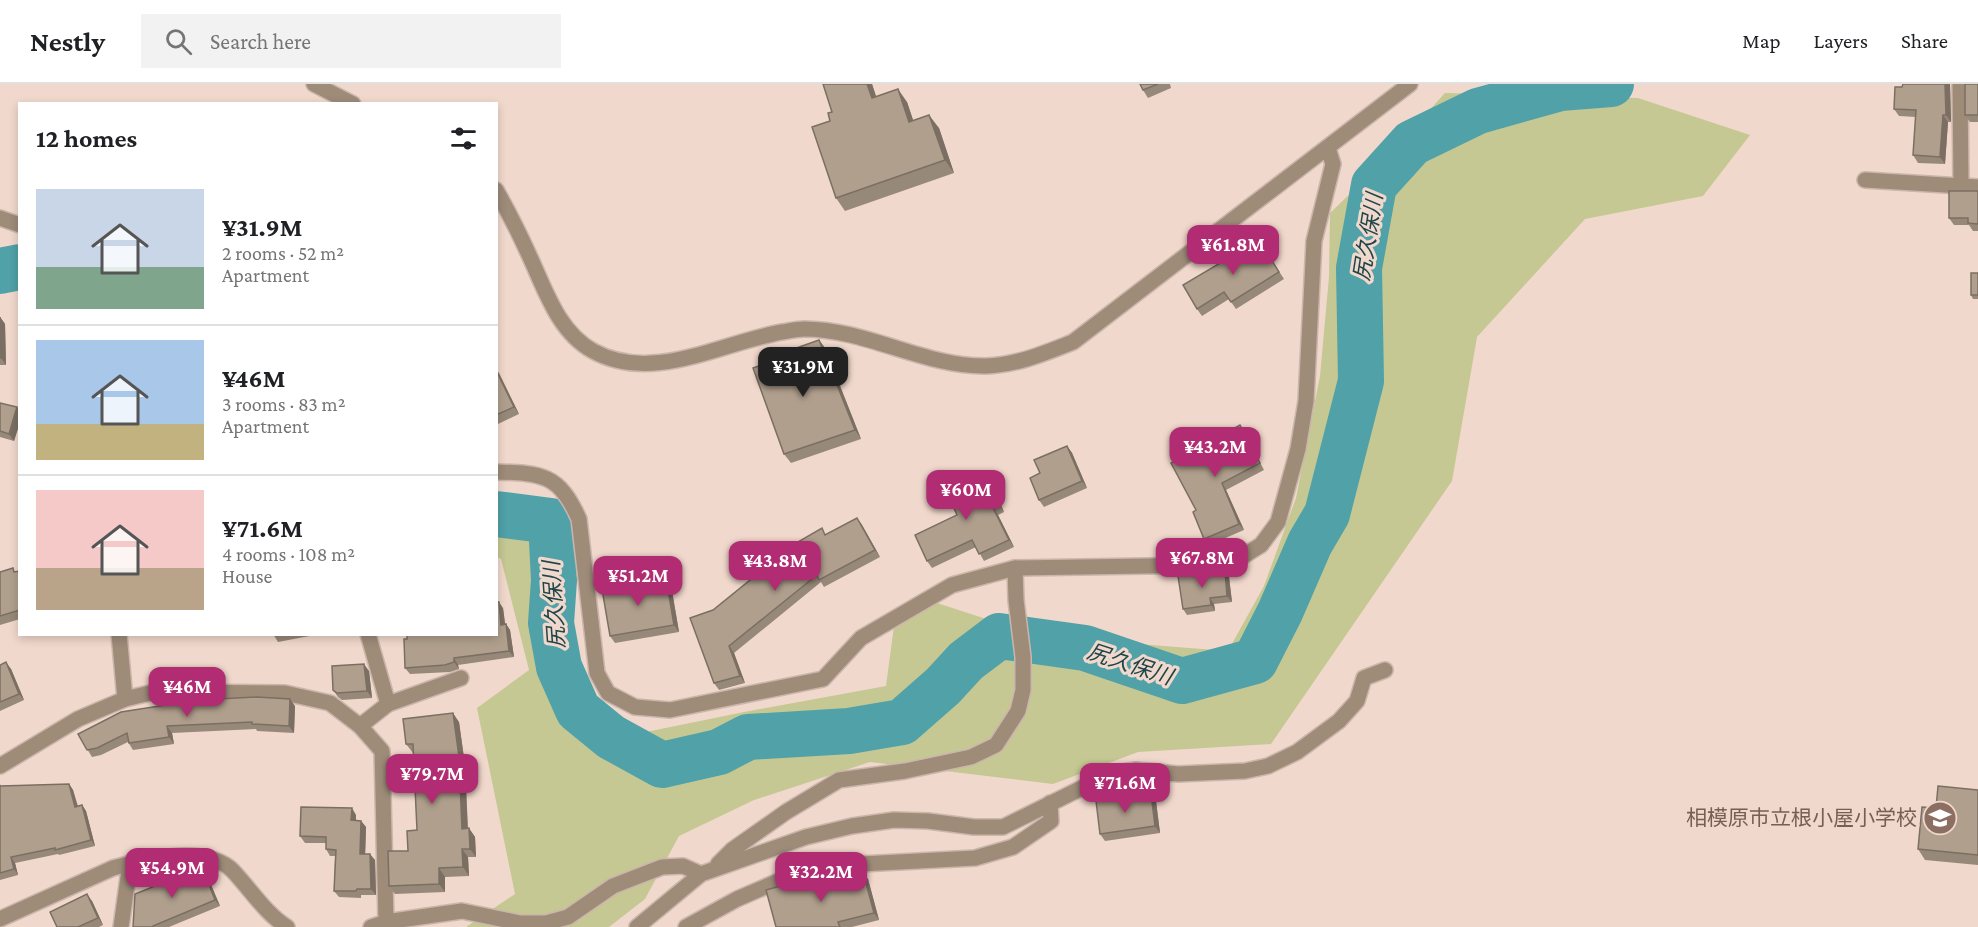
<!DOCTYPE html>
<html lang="en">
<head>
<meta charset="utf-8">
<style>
  :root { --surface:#fff; --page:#f2f2f2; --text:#202124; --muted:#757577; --line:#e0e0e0; --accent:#b12c72 }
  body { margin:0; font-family:"Crimson Pro","Noto Sans JP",serif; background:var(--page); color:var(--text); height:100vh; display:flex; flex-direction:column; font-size:22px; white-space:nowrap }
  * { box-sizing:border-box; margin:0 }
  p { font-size:20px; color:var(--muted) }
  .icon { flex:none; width:33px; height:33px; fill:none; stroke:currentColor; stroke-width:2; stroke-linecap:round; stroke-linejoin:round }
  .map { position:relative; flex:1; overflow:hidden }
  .side { position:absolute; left:18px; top:18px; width:480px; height:534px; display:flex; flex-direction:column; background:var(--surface); border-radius:0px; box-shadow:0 3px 9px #0003 }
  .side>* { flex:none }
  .price { position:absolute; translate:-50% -51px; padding:0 14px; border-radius:12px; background:var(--accent); color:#fff; font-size:20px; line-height:39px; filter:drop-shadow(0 2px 3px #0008) }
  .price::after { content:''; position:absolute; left:50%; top:36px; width:18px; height:14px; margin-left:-9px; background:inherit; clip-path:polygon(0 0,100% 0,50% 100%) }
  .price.current { background:#222; color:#fff }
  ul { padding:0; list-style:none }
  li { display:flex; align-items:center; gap:18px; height:150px; padding:0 18px }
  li+li { border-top:2px solid var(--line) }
  li span { display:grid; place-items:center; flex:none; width:168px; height:120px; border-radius:0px; color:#555 }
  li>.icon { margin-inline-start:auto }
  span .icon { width:72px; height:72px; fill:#fffc; stroke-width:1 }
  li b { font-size:26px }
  h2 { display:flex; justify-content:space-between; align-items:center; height:72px; padding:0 18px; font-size:26px }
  header { display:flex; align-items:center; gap:36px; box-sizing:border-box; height:84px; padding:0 30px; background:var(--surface); border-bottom:2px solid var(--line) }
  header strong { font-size:28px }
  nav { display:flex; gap:33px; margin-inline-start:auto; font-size:21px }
  .search { width:420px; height:54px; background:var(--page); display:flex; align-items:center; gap:15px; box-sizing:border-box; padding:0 21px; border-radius:0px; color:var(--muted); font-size:22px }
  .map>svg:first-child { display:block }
</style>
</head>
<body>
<header>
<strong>Nestly</strong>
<div class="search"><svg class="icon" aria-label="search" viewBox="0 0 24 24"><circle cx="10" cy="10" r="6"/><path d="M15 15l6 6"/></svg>Search here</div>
<nav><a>Map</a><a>Layers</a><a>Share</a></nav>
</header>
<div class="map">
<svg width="1978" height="843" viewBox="0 0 1978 843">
  <rect width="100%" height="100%" fill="#f1d8cc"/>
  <!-- green -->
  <path fill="#c5c892" d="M1445,9l193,5 112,37 -47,61 -118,23 -108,118 -25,144 -181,263 -133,8 -85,32 -183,-22 -116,38 -75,36 -34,63 -36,28h-143l49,-33 -38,-186 52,-38 -28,-111 -4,-2v-59l43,21 23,73 16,96 67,44 98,-20 142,-26 8,-60 43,-23 99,32 54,-6 35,14 103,8 36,-65 32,-88 24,-122 9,-99 1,-64 47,-45z"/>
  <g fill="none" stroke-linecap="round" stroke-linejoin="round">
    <!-- river -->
    <g stroke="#50a1a8" stroke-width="46">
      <path d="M0,187l20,-4"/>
      <path d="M496,430l55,7 3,59 -3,43 8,44 19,43 33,27 51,28 57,-13 29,-15 101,-6 53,-9 41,-36 23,-25 33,-25 86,12 97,33 73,-20 25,-49 30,-69 17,-29 34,-133 -2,-113 15,-83 38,-42 66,-32 82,-23 51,-4"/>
    </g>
    <defs>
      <g id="minor">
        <path d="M314,0l39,20"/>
        <path d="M1960,0l1,102"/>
        <path d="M1865,96l113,7"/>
        <path d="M496,106c12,21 23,43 33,65 16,34 29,77 64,96 60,33 129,-9 189,-19 7,-1 15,-3 22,-3 63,0 120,38 182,37 31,-1 59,-13 87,-24l337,-258"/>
        <path d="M0,134l20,7"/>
        <path d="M496,388c46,1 63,2 83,47l18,154 11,20 27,14 35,3 153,-31 38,-41 91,-53 63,-17 196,-3 29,-7 21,-13 17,-23 20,-73 8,-48 8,-160 19,-77 -5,-16"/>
        <path d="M119,550l6,65"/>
        <path d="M368,550l20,70"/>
        <path d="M360,642l28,-22 73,-26"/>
        <path d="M0,682l78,-47 47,-20 29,-7 131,1 45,10 30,23 22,25 4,171 -15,5"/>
        <path d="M718,780l14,-14 54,-38 53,-32 66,-9 66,-14 25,-12 22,-34 5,-21v-33l-7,-57 -1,-32"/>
        <path d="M0,835l113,-51c31,-9 95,-23 120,3 18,19 32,42 54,56"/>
        <path d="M386,838l76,-11 58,12h26l22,-6 45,-31 49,-19 21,-1 18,8"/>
        <path d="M121,843l9,-64"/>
        <path d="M637,843l64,-53 105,-37 46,-11 42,-6 34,1 46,6h29l107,-53 26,-4 42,4 67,-3 23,-5 29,-14 42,-31 18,-20 7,-23 21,-8"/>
        <path d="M686,843l51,-28 60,-26 64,-9 114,-6 38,-11 38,-26 -1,-18"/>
      </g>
    </defs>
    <!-- minor casing -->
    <use href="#minor" stroke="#ccb6ac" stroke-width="18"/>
    <!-- minor -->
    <use href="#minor" stroke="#9e8c79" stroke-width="15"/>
  </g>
  <!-- wall -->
  <g fill="#978979">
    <path d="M872,0l4,13 31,5 6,18 26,8 15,45 -109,38 -9,-13 -4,-86z"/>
    <path d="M1140,0h30l1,4 -23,10 -5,-8z"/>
    <path d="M1903,0h47l1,38h-3l-3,42 -27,-1 -5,-8 3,-38 -17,-1 -5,-7z"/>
    <path d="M1978,0v38h-8l-5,-7z"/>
    <path d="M1978,107v40h-5l-4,-6h-15l-5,-7z"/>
    <path d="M1259,156l25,39 -48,30 -7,-10 -27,17 -5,-7z"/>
    <path d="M1978,189v26h-5l-2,-4z"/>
    <path d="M0,233l5,7 1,41h-6z"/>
    <path d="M819,256l6,8 36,91 -70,24 -7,-9 9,-100z"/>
    <path d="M496,285l23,45 -23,11z"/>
    <path d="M0,319l17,4 3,4v11l-6,19 -14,-4z"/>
    <path d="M1240,341l4,7 20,38 -38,20 18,40 -35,15 -5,-6 -8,-29z"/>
    <path d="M1067,362l5,7 15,35 -43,19 -5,-7 1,-27z"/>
    <path d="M975,395l15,2 14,31 -6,3 16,32 -30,14 -8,-14 -44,21 -5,-7 30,-46z"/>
    <path d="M857,434l5,7 18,32 -56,30 -3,-5 -87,71 11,30 -26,7 -5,-7 -1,-73 113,-75z"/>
    <path d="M16,487h4v48l-20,6v-53z"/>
    <path d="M1229,493l3,25 -18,2 1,7 -28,4 -4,-6z"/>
    <path d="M671,501l8,47 -64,11 -5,-7z"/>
    <path d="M503,524l2,16h1l4,6 4,27 -56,8 1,4 -9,3 -40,2 -5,-6 2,-29z"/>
    <path d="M273,550h47l-42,8z"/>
    <path d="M0,581l11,4 13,31 -24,11z"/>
    <path d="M369,587l3,27 -30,2 -4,-3 -5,-7z"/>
    <path d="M295,622l-1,27 -37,-2 -1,-2 -84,4 2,11 -41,6 -5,-8 -27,13 -9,2 -14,-23z"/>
    <path d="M459,638l6,43 3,63 7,9 1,20h-8l1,19 -24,1v15l-50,2 -6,-8 19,-35 9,-21 -4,-77 -7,-9z"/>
    <path d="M0,700l1,2 68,-2 4,6 5,16 4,-1 4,6 9,35 -36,9 -1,-1 -43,9 3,12 -18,5z"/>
    <path d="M1978,706v75l-53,-5 -7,-11 18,-41z"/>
    <path d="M1156,717l4,32 -55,8 -5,-7z"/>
    <path d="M356,731v5l5,1 5,6 -1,27 10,6 1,35h-15v3l-22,-1 -5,-6 1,-35h-5l-4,-7v-6h-21l-5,-7z"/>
    <path d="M206,789l14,33 -51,21h-36z"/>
    <path d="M868,795l11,41 -27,7h-76l15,-44 4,6z"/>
    <path d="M92,817l11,24 -4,2h-42z"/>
  </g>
  <!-- shaded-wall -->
  <g fill="#7b6f63">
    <path d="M867,0h5l9,27 -9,-13z"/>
    <path d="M1945,0h5l1,38 -5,-7z"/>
    <path d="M898,5l9,13 11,33 -9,-13z"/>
    <path d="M929,31l10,13 15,45 -9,-13z"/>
    <path d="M1943,31l5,7 -3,42 -5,-7z"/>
    <path d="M0,233l5,7 1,41 -5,-7z"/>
    <path d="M819,256l6,8 36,91 -6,-9z"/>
    <path d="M496,285l3,4 20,41 -5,-7z"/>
    <path d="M17,323l3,4v11l-6,19 -5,-7z"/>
    <path d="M1067,362l5,7 15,35 -5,-7z"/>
    <path d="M985,390l5,7 14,31 -5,-7z"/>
    <path d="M1222,399l4,7 18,40 -5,-6z"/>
    <path d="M993,424l5,7 16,32 -5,-7z"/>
    <path d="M857,434l5,7 18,32 -5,-7z"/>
    <path d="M1225,487l4,6 3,25 -5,-6z"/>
    <path d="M666,494l5,7 8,47 -5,-7z"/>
    <path d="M1210,514l4,6 1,7 -4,-6z"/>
    <path d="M499,518l4,6 3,23 -5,-6z"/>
    <path d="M506,540l4,6 4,27 -5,-6z"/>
    <path d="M729,562l5,7 11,30 -5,-7z"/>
    <path d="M454,574l4,7 1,4 -5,-7z"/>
    <path d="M6,578l5,7 13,31 -5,-6z"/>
    <path d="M364,580l5,7 3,27 -5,-7z"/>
    <path d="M290,615l5,7 -1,27 -5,-7z"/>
    <path d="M453,629l6,9 6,43 3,72 -6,-8z"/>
    <path d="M167,642l5,7 2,11 -5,-7z"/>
    <path d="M69,700l4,6 6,22 -4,-5z"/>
    <path d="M1151,710l5,7 4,32 -5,-7z"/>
    <path d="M82,721l4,6 9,35 -4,-6z"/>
    <path d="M352,724l4,7v12l-5,-7z"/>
    <path d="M361,737l5,6 -1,34 -5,-7z"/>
    <path d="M469,744l6,9 1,20 -6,-8z"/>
    <path d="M462,765l6,8 1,19 -6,-9z"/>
    <path d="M370,770l5,6 1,35 -5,-6z"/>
    <path d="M11,773l4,6 3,12 -4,-6z"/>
    <path d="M202,783l4,6 14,33 -5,-6z"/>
    <path d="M439,784l6,9v15l-6,-8z"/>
    <path d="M863,788l5,7 11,41 -5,-7z"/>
    <path d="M87,810l5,7 11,24 -5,-7z"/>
  </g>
  <!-- building -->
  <g fill="#b09f8d" stroke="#7b6f63" stroke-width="1.5">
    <path d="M823,0h44l5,14 26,-9 11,33 20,-7 16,45 -109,38 -24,-71 18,-6 -2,-8 4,-1z"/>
    <path d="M1140,0h18l-15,6z"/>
    <path d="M1903,0h42l1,31h-3l-3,42 -27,-2 3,-45 -22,-1 1,-22h7z"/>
    <rect x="1965" y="0" width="13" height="31"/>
    <path d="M1949,107h29v33l-10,-1v-5h-19z"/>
    <path d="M1259,156l20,32 -48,30 -7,-10 -27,17 -14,-24z"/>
    <rect x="1971" y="189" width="7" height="22"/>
    <path d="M0,233l1,41h-1z"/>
    <path d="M819,256l36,90 -71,24 -31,-86 40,-14 -2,-4z"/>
    <path d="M496,286l18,37 -18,8z"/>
    <path d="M0,319l17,4 -8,27 -9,-3z"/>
    <path d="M1240,341l20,38 -38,20 17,41 -35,15 -11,-27 3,-2 -25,-47z"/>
    <path d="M1067,362l15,35 -43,19 -9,-22 10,-5 -6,-13z"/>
    <path d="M985,390l14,31 -6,3 16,32 -30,14 -7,-14 -45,21 -12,-26 42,-20 -12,-27 27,-13 2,5z"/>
    <path d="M857,434l18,32 -56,30 -2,-5 -88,71 11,30 -26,7 -24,-65 23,-8 83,-67 26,-15 3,7z"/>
    <path d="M13,484l1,4 6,-1v39l-20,6v-44z"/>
    <path d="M1225,487l2,25 -17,2 1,7 -28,4 -5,-33z"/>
    <path d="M666,494l8,47 -64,11 -8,-47z"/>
    <path d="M496,518h3l2,23 5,-1 3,27 -55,7v4l-9,3 -40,3 -1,-29h3v-5h89z"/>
    <path d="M6,578l13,32 -19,8v-37z"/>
    <path d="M364,580l3,27 -30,2 -4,-3 -1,-24z"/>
    <path d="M257,613l33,2 -1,27 -37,-2v-2l-85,4 2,11 -40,6 -2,-10 -30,15 -10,2 -9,-16 43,-22 77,-12z"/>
    <path d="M453,629l6,44 3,72 7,-1 1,21h-8l1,18 -24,1v16l-50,2 -1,-35h20l-1,-20 10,-1 -4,-86h-7l-3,-25z"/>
    <path d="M69,700l6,23 7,-2 9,35 -36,10v-2l-44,9 3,12 -14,4v-87z"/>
    <path d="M1938,702l40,4v65l-60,-6 4,-42 14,1z"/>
    <path d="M1151,710l4,32 -55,8 -4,-33z"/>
    <path d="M301,723l51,1 -1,12 10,1 -1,33h10l1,35h-14l-1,2h-22l2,-41 -10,-1v-12l-26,-1z"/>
    <path d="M202,783l13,33 -62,26v1h-20l2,-33z"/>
    <path d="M863,788l11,41 -36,9 2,5h-64l-10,-37 25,-7 1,7z"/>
    <path d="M87,810l11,24 -20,9h-21l-7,-15z"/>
  </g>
  <!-- icons -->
  <defs>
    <symbol id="school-disc" viewBox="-11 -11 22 22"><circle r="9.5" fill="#8d6e63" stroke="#f1d8cc"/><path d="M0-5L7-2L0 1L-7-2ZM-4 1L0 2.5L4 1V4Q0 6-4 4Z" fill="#fff"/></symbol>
  </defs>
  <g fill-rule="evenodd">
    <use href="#school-disc" x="1921" y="715" width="38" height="38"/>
  </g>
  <g text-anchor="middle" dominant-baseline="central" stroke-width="6" stroke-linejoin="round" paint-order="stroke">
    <!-- education labels -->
    <g font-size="21" fill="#785e54" stroke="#f1d8cc" text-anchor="end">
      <text x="1917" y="734">相模原市立根小屋小学校</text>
    </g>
    <!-- water labels -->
    <g font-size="22" font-style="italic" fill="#1f4549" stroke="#f1d8cc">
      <text transform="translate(1368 153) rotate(-81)">尻久保川</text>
      <text transform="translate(554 521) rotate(-94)">尻久保川</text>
      <text transform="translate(1130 580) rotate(18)">尻久保川</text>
    </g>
  </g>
</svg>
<b class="price" style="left:1233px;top:192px">¥61.8M</b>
<b class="price current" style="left:803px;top:314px">¥31.9M</b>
<b class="price" style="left:1215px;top:394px">¥43.2M</b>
<b class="price" style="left:966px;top:437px">¥60M</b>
<b class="price" style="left:1202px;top:505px">¥67.8M</b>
<b class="price" style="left:775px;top:508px">¥43.8M</b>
<b class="price" style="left:638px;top:523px">¥51.2M</b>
<b class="price" style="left:187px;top:634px">¥46M</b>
<b class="price" style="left:432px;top:721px">¥79.7M</b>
<b class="price" style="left:1125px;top:730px">¥71.6M</b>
<b class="price" style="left:172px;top:815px">¥54.9M</b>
<b class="price" style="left:821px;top:819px">¥32.2M</b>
<section class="side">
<h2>12 homes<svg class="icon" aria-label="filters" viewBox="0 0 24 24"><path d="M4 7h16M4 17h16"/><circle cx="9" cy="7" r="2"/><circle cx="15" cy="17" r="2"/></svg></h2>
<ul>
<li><span style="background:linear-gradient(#c9d6e8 65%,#7fa58c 0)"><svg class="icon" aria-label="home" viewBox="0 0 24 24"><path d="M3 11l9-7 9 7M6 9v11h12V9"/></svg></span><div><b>¥31.9M</b><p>2 rooms · 52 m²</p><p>Apartment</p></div></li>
<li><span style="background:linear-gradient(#a9c7e8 70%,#c2b280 0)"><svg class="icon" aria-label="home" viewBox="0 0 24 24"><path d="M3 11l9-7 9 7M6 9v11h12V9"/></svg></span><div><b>¥46M</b><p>3 rooms · 83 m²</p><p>Apartment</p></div></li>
<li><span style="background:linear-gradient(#f6c9c9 65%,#b9a48a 0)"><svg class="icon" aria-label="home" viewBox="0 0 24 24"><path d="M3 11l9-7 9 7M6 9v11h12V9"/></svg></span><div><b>¥71.6M</b><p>4 rooms · 108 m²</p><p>House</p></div></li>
</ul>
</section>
</div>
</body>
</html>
